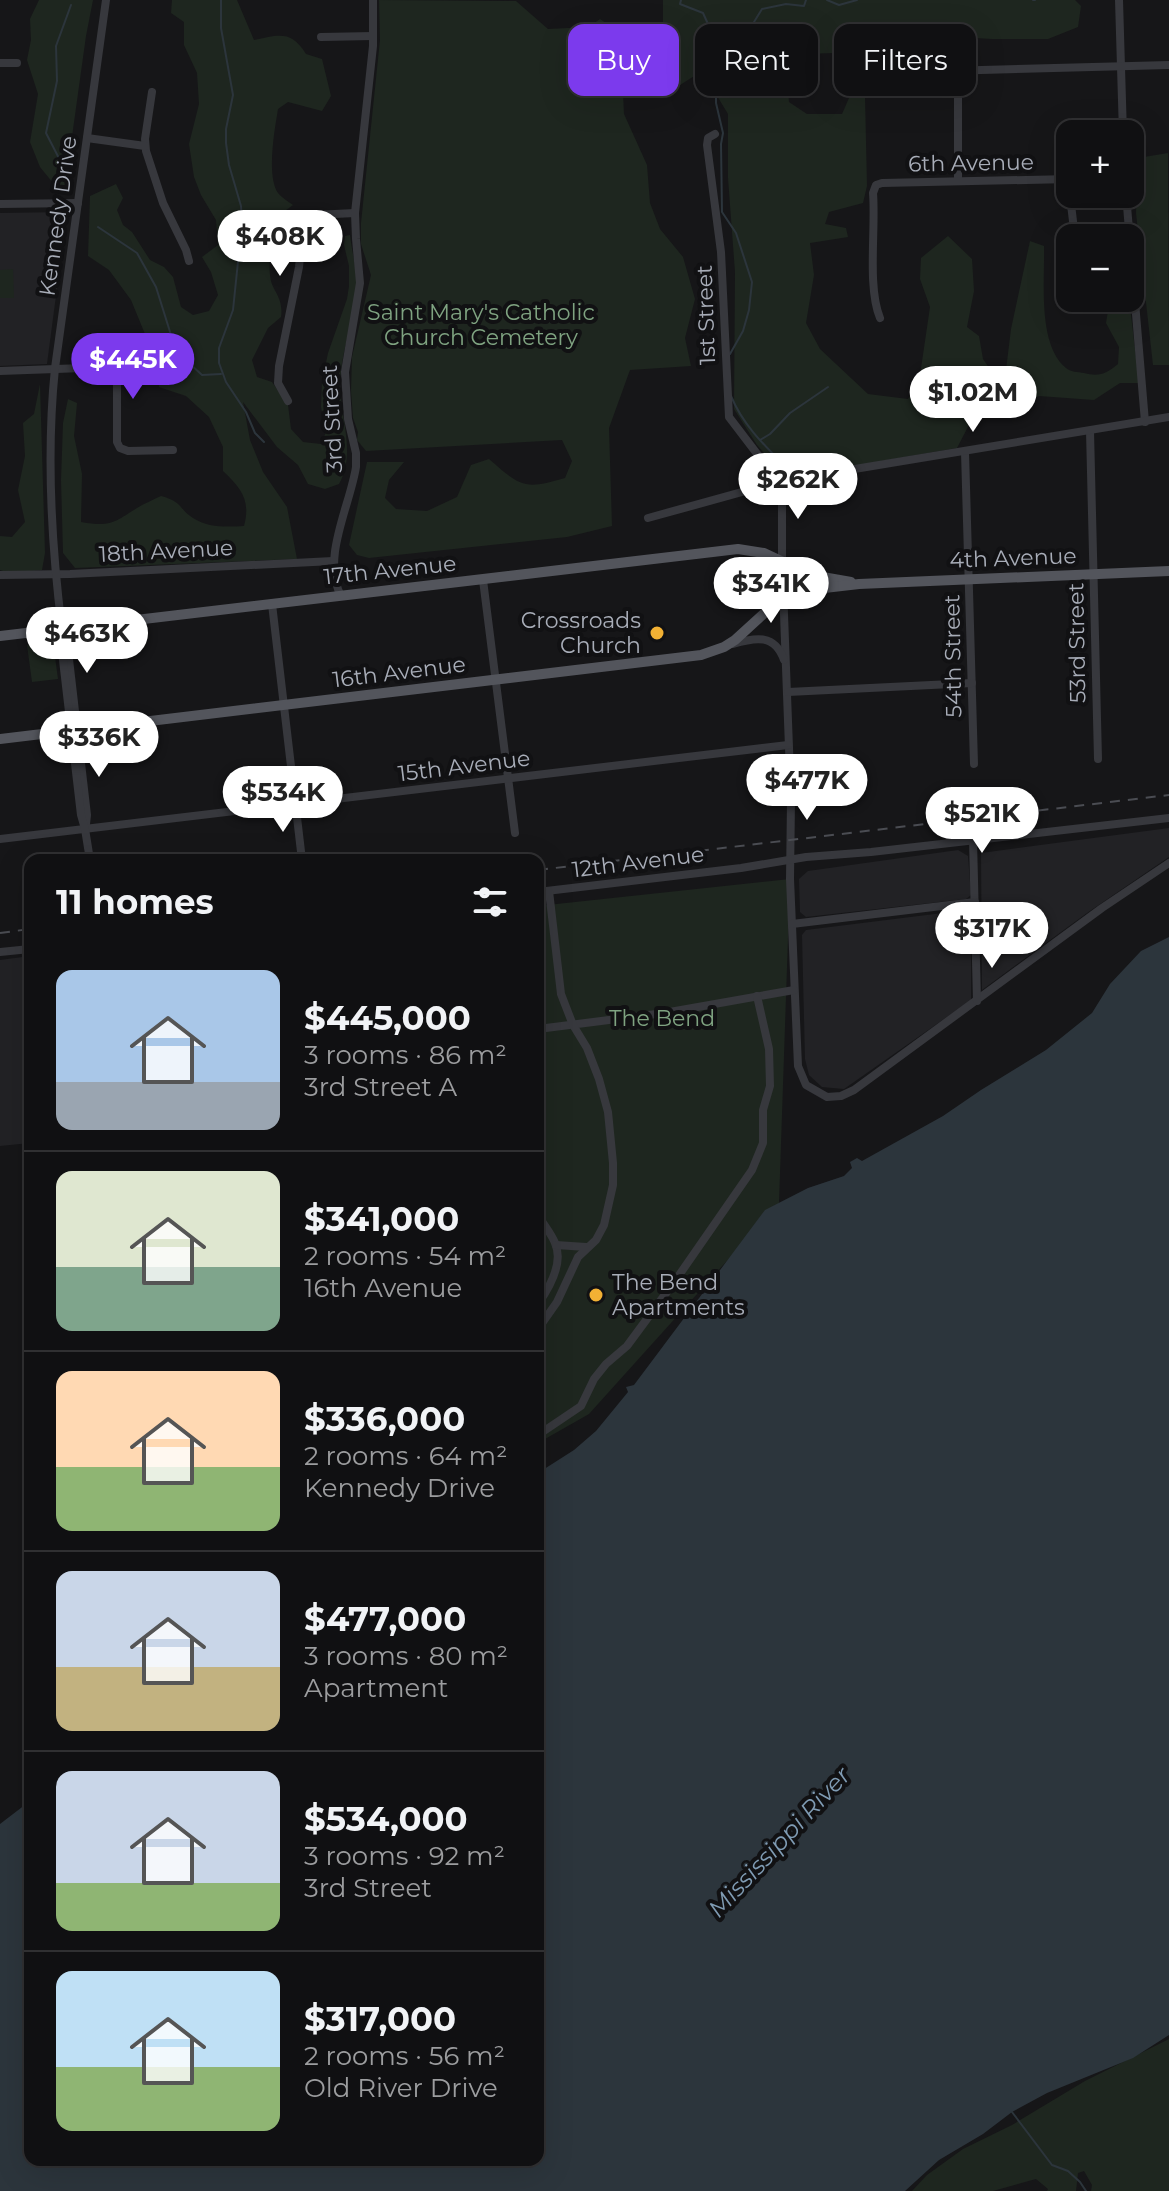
<!DOCTYPE html>
<html lang="en">
<head>
<meta charset="utf-8">
<style>
  :root { --surface:#101012; --page:#1e1e20; --text:#f1f3f6; --muted:#9c9d9f; --line:#303032; --accent:#7c3aed }
  body { margin:0; font-family:Montserrat,sans-serif; background:var(--page); color:var(--text); height:100vh; display:flex; flex-direction:column; font-size:30px; white-space:nowrap }
  * { box-sizing:border-box; margin:0 }
  p { font-size:26px; color:var(--muted) }
  .icon { flex:none; width:44px; height:44px; fill:none; stroke:currentColor; stroke-width:2; stroke-linecap:round; stroke-linejoin:round }
  .map { position:relative; flex:1; overflow:hidden }
  .sheet { position:absolute; left:24px; top:854px; width:520px; height:1312px; display:flex; flex-direction:column; background:var(--surface); border-radius:16px; box-shadow:0 8px 32px #0002,0 0 0 2px var(--line) }
  .sheet>* { flex:none }
  .hud { position:absolute; left:568px; top:24px; width:480px; height:72px; display:flex; gap:16px }
  .fabs { position:absolute; left:1056px; top:120px; display:grid; gap:16px }
  .fabs a { display:grid; place-items:center; width:88px; height:88px; border-radius:16px; background:var(--surface); box-shadow:0 8px 32px #0002,0 0 0 2px var(--line); font-size:40px }
  .price { position:absolute; translate:-50% -68px; padding:0 18px; border-radius:28px; background:#fff; color:#222; font-size:26px; line-height:52px; filter:drop-shadow(0 2px 4px #0008) }
  .price::after { content:''; position:absolute; left:50%; top:48px; width:24px; height:18px; margin-left:-12px; background:inherit; clip-path:polygon(0 0,100% 0,50% 100%) }
  .price.selected { background:var(--accent); color:#fff }
  ul { padding:0; list-style:none }
  li { display:flex; align-items:center; gap:24px; height:200px; padding:0 32px }
  li+li { border-top:2px solid var(--line) }
  li span { display:grid; place-items:center; flex:none; width:224px; height:160px; border-radius:16px; color:#555 }
  li>.icon { margin-inline-start:auto }
  span .icon { width:96px; height:96px; fill:#fffc; stroke-width:1 }
  li b { font-size:34px }
  h2 { display:flex; justify-content:space-between; align-items:center; height:96px; padding:0 32px; font-size:34px }
  .tag { padding:0 28px; border-radius:16px; background:var(--surface); box-shadow:0 8px 32px #0002,0 0 0 2px var(--line); font-size:28px; line-height:72px }
  .tag.selected { background:var(--accent); color:#fff }
  .map>svg:first-child { display:block }
</style>
</head>
<body>
<div class="map">
<svg width="1169" height="2191" viewBox="0 0 1169 2191">
  <rect width="100%" height="100%" fill="#161618"/>
  <!-- built -->
  <g fill="#222225">
    <path d="M67,212l-20,152 -47,2v-153z"/>
    <path d="M1169,828v29l-82,56 -105,77 -1,-137z"/>
    <path d="M958,850l10,6 3,39 -5,4 -160,18 -6,-5 -1,-33 9,-8z"/>
    <path d="M967,910l4,4v86l-127,89 -22,-2 -13,-12 -4,-16 -3,-124 4,-5z"/>
    <path d="M30,956v187l-30,3v-186z"/>
  </g>
  <!-- green -->
  <g fill="#1e261f">
    <path d="M39,0h54l-7,36 -21,151 -7,2 -18,-22 -10,-25 8,-48 -11,-34 4,-20 -1,-21z"/>
    <path d="M172,0h65l17,40c25,-5 37,-10 52,14l16,5 9,37 -9,15 -34,-9 -10,7c-3,19 -12,67 0,84 3,4 11,9 15,12l-16,12c-3,19 -9,39 -7,58 1,16 14,21 11,42l-13,11 -16,32 5,17 15,5 16,23 3,24 12,13 18,2 5,-12 -5,-25 1,-25 6,-29 19,-54 2,-13v-20l-5,-21 1,-9 5,-1c2,18 8,38 6,55 -2,33 -16,63 -16,98 1,32 16,66 -1,96l-14,5 -17,-5 -10,-19 -21,-18 -34,-45 7,38 13,32 24,35 10,52 -222,9 -12,-15 -2,-73 2,-57 5,-24 9,4 -3,33 8,38 -1,48c30,5 32,1 56,-14 8,-5 16,-8 24,-12 22,6 17,12 32,22 15,10 34,9 51,8 7,-26 -3,-38 -21,-55v-24l-14,-30 -23,-21 -27,-9 -1,-20 -13,-12v-21l-14,-34 -22,-30 -21,-14 2,-60 26,-12 7,14 -6,12 6,15 9,7 18,28 14,7 9,10 8,30 12,8 16,-4 9,-16 -7,-23 -9,-15 16,-12 -2,-25 -15,-25 -7,-18 -5,-33 10,-40 -2,-31 -13,-28v-23l-13,-9z"/>
    <path d="M379,0l137,1 32,28 41,-2 11,-8 29,20 27,13 15,-15 -3,-14h-5v-23h412l6,6 -3,21 -30,12h-56l-115,-7 -10,14 -32,7 -32,1 -16,23 2,25 18,12h35l7,-16 16,-2 2,90 -4,17 -34,9 -4,12 21,4 2,9 -38,6 4,32 -8,48 14,26 48,45 40,5 11,-17 11,-75 -10,-28 1,-21 27,-22 24,23 2,32 -7,36 12,9 4,23 11,16 12,-5 5,-41 19,-88 14,5c1,34 -7,98 22,122 4,4 12,4 18,5 15,4 22,1 34,-9l1,-17 -13,-24 4,-25h19l10,85h-19l-26,17 -55,-4 -33,14 -21,-7 -13,16 -15,29 -157,27 -19,-3 -24,-27 -23,-36 1,-137 -7,-94v-64l-26,-43 -25,16 -54,6 1,21 23,51 3,38 10,26 23,28 12,42 -10,39 6,28 -61,4 -21,58 3,98 -45,11 -198,21 -12,-3 -8,-10 18,-83h37l-15,18 -4,18 11,11 31,2 30,-14 14,-32 18,-6c32,28 35,31 76,19l7,-17 -10,-21 -196,11 -9,-11 1,-8 -5,-14 -2,-27 1,-34 19,-82 -10,-31v-21l19,-183z"/>
    <path d="M1168,153l1,212h-16l-17,-152 2,-55z"/>
    <path d="M13,269l1,29h-14v-28z"/>
    <path d="M40,384l5,169 -3,17 -34,3 -8,-3v-34l12,1 13,-15 -7,-32 7,-34 -2,-33 11,-9z"/>
    <path d="M53,642l5,37 -26,3 -5,-37z"/>
    <path d="M790,879l-11,324 -190,211 -51,29v-537z"/>
    <path d="M1169,2039v152h-78l1,-6 -8,-14 -6,2 -2,18h-29l1,-2 -12,-10 -43,12h-81l15,-16 36,-26 49,-24 73,-44z"/>
  </g>
  <!-- water -->
  <path fill="#2c353c" d="M1169,937v1098l-36,23 -86,35 -35,19 -29,22 -44,26 -34,31h-905v-367l30,-23v359h508v-687l36,-23 22,-19 32,-39 -2,-5 8,-2 131,-175 43,-22 36,-12 8,-8 -2,-6 7,-4 5,3 81,-45 38,-26 65,-40 46,-37 18,-29 31,-33z"/>
  <g fill="none" stroke-linecap="round" stroke-linejoin="round">
    <!-- stream -->
    <g stroke="#2c353c" stroke-width="2">
      <path d="M221,0v28l12,67 -7,34v14l3,22 12,41 1,17 -9,87 -14,38v15l7,19 20,30 9,21 9,9"/>
      <path d="M681,0l-1,4 23,9 5,11 16,3 9,25 -7,13 -10,14v24l7,30 -2,11 1,68 14,21 16,49 -3,28 -6,21 -13,23"/>
      <path d="M827,0l12,5 18,-5"/>
      <path d="M1033,0h2"/>
      <path d="M726,34l20,1 16,-26 24,-5 18,2 2,-6"/>
      <path d="M64,168l-18,-35 11,-52 -1,-35 15,-41"/>
      <path d="M98,227l39,26 19,34 20,64 26,24 19,-1"/>
      <path d="M731,396c12,29 33,49 55,71"/>
      <path d="M760,440l10,-6 20,-21 38,-26"/>
      <path d="M1012,2112l40,53 16,6 12,11 6,9"/>
    </g>
    <!-- minor -->
    <g stroke="#37383d" stroke-width="8">
      <path d="M1119,0l4,134"/>
      <path d="M321,37l52,-1"/>
      <path d="M0,63h17"/>
      <path d="M958,70v111"/>
      <path d="M872,73l297,-8"/>
      <path d="M152,92l-7,47 1,12 17,52 23,47 3,11"/>
      <path d="M715,134l-7,4 -1,7 14,107 8,165 45,59 8,5"/>
      <path d="M87,138l58,8"/>
      <path d="M1068,179l7,59"/>
      <path d="M1126,194l19,228"/>
      <path d="M0,204l78,-1"/>
      <path d="M1074,304l2,-6"/>
      <path d="M880,318c-13,-31 -4,-90 -7,-125l3,-8 6,-2 188,-4"/>
      <path d="M0,371l111,-4 3,2 3,9v64l3,6 8,3 45,-1"/>
      <path d="M288,401l-10,-18 1,-17 20,-99 5,-46 10,-6 41,-2"/>
      <path d="M1090,431l8,328"/>
      <path d="M965,452l9,312"/>
      <path d="M782,481v80l9,240 -1,78 8,187 8,19 21,12 14,-1 13,-6 248,-182 67,-45"/>
      <path d="M648,518l134,-37 387,-64"/>
      <path d="M0,575l70,-1 263,-13"/>
      <path d="M483,580l32,253"/>
      <path d="M341,596c-20,-38 9,-90 15,-129v-14l-8,-34 -3,-47 15,-89 -4,-44 -1,-26 18,-167v-46"/>
      <path d="M272,604l30,256"/>
      <path d="M63,632l4,10 20,173 -1,9"/>
      <path d="M733,644c23,-7 42,-10 51,16"/>
      <path d="M788,692l184,-9"/>
      <path d="M0,839l788,-94"/>
      <path d="M973,840l4,161"/>
      <path d="M90,860l-5,-31 -4,-14 -20,-172 1,-14c-11,-87 -16,-173 -7,-261l51,-368"/>
      <path d="M538,892l203,-24 65,-11 65,-5 298,-34"/>
      <path d="M792,924l183,-22"/>
      <path d="M0,952l30,-3"/>
      <path d="M538,1029l126,-16 130,-23"/>
      <path d="M538,1215c5,9 13,18 17,28 9,20 -5,44 -17,61"/>
      <path d="M556,1245l30,2"/>
      <path d="M538,1329l19,-27 21,-45 18,-17 8,-15 9,-40v-22l-5,-51 -9,-33 -12,-31 -14,-23 -12,-31 -12,-103"/>
      <path d="M538,1435l43,-29 13,-27 12,-15 21,-18 48,-65 77,-111 11,-27v-33l7,-24 -1,-37 -12,-53"/>
    </g>
    <!-- major -->
    <g stroke="#53555c" stroke-width="10">
      <path d="M0,636l738,-87 26,4 47,22 40,7"/>
      <path d="M0,739l701,-84 23,-8 11,-7 36,-33 13,-8 23,-9 52,-6 310,-13"/>
    </g>
    <!-- rail -->
    <g stroke="#4a4c52" stroke-width="2" stroke-dasharray="10 8" stroke-linecap="butt">
      <path d="M538,870l631,-75"/>
      <path d="M0,933l30,-4"/>
    </g>
  </g>
  <!-- markers -->
  <g fill="#f2b134" stroke="#111113" stroke-width="3">
    <circle cx="657" cy="633" r="8"/>
    <circle cx="596" cy="1295" r="8"/>
  </g>
  <g text-anchor="middle" dominant-baseline="central" stroke-width="8" stroke-linejoin="round" paint-order="stroke">
    <!-- street labels -->
    <g font-size="22" fill="#a8adb8" stroke="#111113">
      <text transform="translate(971 163) rotate(-1)">6th Avenue</text>
      <text transform="translate(58 216) rotate(-82)">Kennedy Drive</text>
      <text transform="translate(706 315) rotate(-92)">1st Street</text>
      <text transform="translate(332 419) rotate(-93)">3rd Street</text>
      <text transform="translate(166 551) rotate(-3)">18th Avenue</text>
      <text transform="translate(1013 558) rotate(-2)">4th Avenue</text>
      <text transform="translate(390 570) rotate(-6)">17th Avenue</text>
      <text transform="translate(1077 643) rotate(-91)">53rd Street</text>
      <text transform="translate(953 656) rotate(-91)">54th Street</text>
      <text transform="translate(399 672) rotate(-7)">16th Avenue</text>
      <text transform="translate(464 766) rotate(-7)">15th Avenue</text>
      <text transform="translate(638 862) rotate(-7)">12th Avenue</text>
    </g>
    <!-- park labels -->
    <g font-size="22" fill="#7fa381" stroke="#111113">
      <text x="481" y="312">Saint Mary's Catholic<tspan x="481" dy="25">Church Cemetery</tspan></text>
      <text x="662" y="1018">The Bend</text>
    </g>
    <!-- poi labels -->
    <g font-size="22" fill="#a8adb8" stroke="#111113" text-anchor="end">
      <text x="641" y="620">Crossroads<tspan x="641" dy="25">Church</tspan></text>
      <text x="612" y="1282" text-anchor="start">The Bend<tspan x="612" dy="25">Apartments</tspan></text>
    </g>
    <!-- water labels -->
    <g font-size="24" font-style="italic" fill="#7f9bb3" stroke="#111113">
      <text transform="translate(779 1842) rotate(-47)">Mississippi River</text>
    </g>
  </g>
</svg>
<div class="fabs">
<a>+</a>
<a>−</a>
</div>
<b class="price" style="left:280px;top:278px">$408K</b>
<b class="price selected" style="left:133px;top:401px">$445K</b>
<b class="price" style="left:973px;top:434px">$1.02M</b>
<b class="price" style="left:798px;top:521px">$262K</b>
<b class="price" style="left:771px;top:625px">$341K</b>
<b class="price" style="left:87px;top:675px">$463K</b>
<b class="price" style="left:99px;top:779px">$336K</b>
<b class="price" style="left:807px;top:822px">$477K</b>
<b class="price" style="left:283px;top:834px">$534K</b>
<b class="price" style="left:982px;top:855px">$521K</b>
<b class="price" style="left:992px;top:970px">$317K</b>
<div class="hud">
<a class="tag selected">Buy</a>
<a class="tag">Rent</a>
<a class="tag">Filters</a>
</div>
<section class="sheet">
<h2>11 homes<svg class="icon" aria-label="filters" viewBox="0 0 24 24"><path d="M4 7h16M4 17h16"/><circle cx="9" cy="7" r="2"/><circle cx="15" cy="17" r="2"/></svg></h2>
<ul>
<li><span style="background:linear-gradient(#a9c7e8 70%,#9aa5b1 0)"><svg class="icon" aria-label="home" viewBox="0 0 24 24"><path d="M3 11l9-7 9 7M6 9v11h12V9"/></svg></span><div><b>$445,000</b><p>3 rooms · 86 m²</p><p>3rd Street A</p></div></li>
<li><span style="background:linear-gradient(#dfe7d0 60%,#7fa58c 0)"><svg class="icon" aria-label="home" viewBox="0 0 24 24"><path d="M3 11l9-7 9 7M6 9v11h12V9"/></svg></span><div><b>$341,000</b><p>2 rooms · 54 m²</p><p>16th Avenue</p></div></li>
<li><span style="background:linear-gradient(#ffd9b3 60%,#8fb573 0)"><svg class="icon" aria-label="home" viewBox="0 0 24 24"><path d="M3 11l9-7 9 7M6 9v11h12V9"/></svg></span><div><b>$336,000</b><p>2 rooms · 64 m²</p><p>Kennedy Drive</p></div></li>
<li><span style="background:linear-gradient(#c9d6e8 60%,#c2b280 0)"><svg class="icon" aria-label="home" viewBox="0 0 24 24"><path d="M3 11l9-7 9 7M6 9v11h12V9"/></svg></span><div><b>$477,000</b><p>3 rooms · 80 m²</p><p>Apartment</p></div></li>
<li><span style="background:linear-gradient(#c9d6e8 70%,#8fb573 0)"><svg class="icon" aria-label="home" viewBox="0 0 24 24"><path d="M3 11l9-7 9 7M6 9v11h12V9"/></svg></span><div><b>$534,000</b><p>3 rooms · 92 m²</p><p>3rd Street</p></div></li>
<li><span style="background:linear-gradient(#bfe0f5 60%,#8fb573 0)"><svg class="icon" aria-label="home" viewBox="0 0 24 24"><path d="M3 11l9-7 9 7M6 9v11h12V9"/></svg></span><div><b>$317,000</b><p>2 rooms · 56 m²</p><p>Old River Drive</p></div></li>
</ul>
</section>
</div>
</body>
</html>
